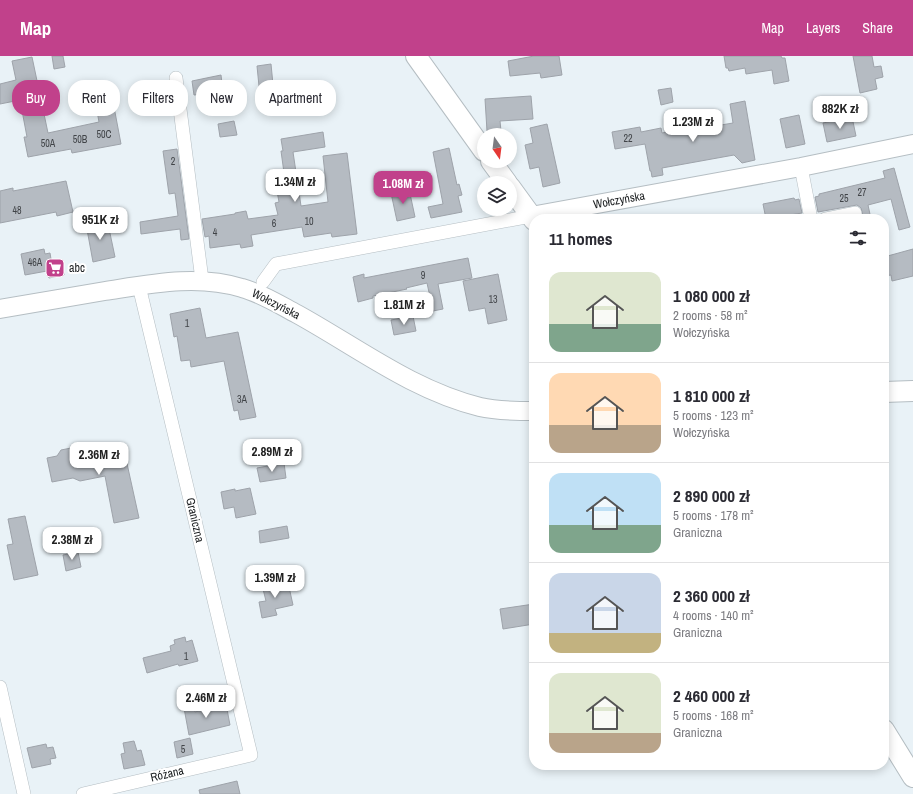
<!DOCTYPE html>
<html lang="en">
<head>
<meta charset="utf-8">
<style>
  :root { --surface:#fff; --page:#f7f7f7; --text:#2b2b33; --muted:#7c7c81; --line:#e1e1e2; --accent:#c1418b }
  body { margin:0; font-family:"Archivo Narrow",sans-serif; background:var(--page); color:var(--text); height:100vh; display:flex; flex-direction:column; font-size:15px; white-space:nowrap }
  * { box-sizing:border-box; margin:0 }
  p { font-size:13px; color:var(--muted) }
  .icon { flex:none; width:22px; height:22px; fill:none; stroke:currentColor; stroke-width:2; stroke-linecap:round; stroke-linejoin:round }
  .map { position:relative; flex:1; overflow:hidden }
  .sheet { position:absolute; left:529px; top:158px; width:360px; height:556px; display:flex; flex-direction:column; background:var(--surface); border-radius:16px; box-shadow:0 2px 10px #0003 }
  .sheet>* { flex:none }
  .banner { position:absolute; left:12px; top:24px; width:380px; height:36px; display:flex; gap:8px }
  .needle { width:26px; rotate:166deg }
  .controls { position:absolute; left:477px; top:72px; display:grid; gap:8px }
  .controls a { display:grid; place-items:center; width:40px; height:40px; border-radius:50%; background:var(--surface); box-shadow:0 2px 10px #0003; font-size:20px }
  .price { position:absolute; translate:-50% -34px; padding:0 9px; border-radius:8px; background:#fff; color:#222; font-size:13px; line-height:26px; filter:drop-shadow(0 1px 2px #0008) }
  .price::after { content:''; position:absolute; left:50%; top:24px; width:12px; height:9px; margin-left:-6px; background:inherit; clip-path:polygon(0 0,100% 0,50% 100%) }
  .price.active { background:var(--accent); color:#fff }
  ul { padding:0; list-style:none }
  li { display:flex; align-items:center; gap:12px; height:100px; padding:0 20px }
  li+li { border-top:1px solid var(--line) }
  li span { display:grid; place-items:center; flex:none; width:112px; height:80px; border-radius:12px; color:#555 }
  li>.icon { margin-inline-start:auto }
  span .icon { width:48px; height:48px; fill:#fffc; stroke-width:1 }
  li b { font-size:17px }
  h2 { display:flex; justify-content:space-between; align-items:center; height:48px; padding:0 20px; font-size:17px }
  .pill { padding:0 14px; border-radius:16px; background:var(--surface); box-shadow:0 2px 10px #0003; font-size:14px; line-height:36px }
  .pill.active { background:var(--accent); color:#fff }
  header { display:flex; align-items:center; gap:24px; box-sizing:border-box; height:56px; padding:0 20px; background:var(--accent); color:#fff }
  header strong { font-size:19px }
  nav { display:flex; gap:22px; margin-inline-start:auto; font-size:14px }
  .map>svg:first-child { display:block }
</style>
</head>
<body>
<header>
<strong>Map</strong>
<nav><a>Map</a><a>Layers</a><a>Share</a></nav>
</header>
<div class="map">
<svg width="913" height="738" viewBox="0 0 913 738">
  <rect width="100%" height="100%" fill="#e9f2f7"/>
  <!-- building -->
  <g fill="#b5bbc2" stroke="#9ea3aa">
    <path d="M52,0h11l2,11 -11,2z"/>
    <path d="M534,0h25l3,19 -21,3 -1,-5 -30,3 -2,-15z"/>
    <path d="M724,0h57l1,2h3l4,23 -15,3 -2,-14 -26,4 -1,-6 -16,3 -1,-3h-2z"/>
    <path d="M853,0h19l2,11 7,-1 2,11 -8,2 2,10 -17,4z"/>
    <path d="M32,1l16,76 51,-11 -2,-11 17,-4 7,37 -49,9 -1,-4 -43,8 -4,-20h3l-7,-37 -20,4v-20l16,-4 -4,-19z"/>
    <path d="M271,8l3,31 -14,1 -3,-30z"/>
    <path d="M221,19l2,17 -15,4 -4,-2 -10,1 -2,-14z"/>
    <path d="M671,32l2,14 -12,3 -3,-15z"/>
    <path d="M531,40l2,23 -33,2 1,10h-14l-2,-32z"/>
    <path d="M745,45l10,59 -13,3 -8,-8 -72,13 1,7 -11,2 -1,-6h-1l-5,-27 -30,5 -3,-17 28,-5 1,5 20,-4 1,5 23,-4v2l48,-8 -3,-19z"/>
    <path d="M799,59l6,29 -19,4 -6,-29z"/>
    <path d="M852,61l4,19 -29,6 -4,-19z"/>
    <path d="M234,65l3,14 -17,2 -2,-13z"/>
    <path d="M547,68l13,59 -17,4 -4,-20 -9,2 -5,-24 8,-2 -3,-15z"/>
    <path d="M323,76l2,15 -32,5 8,54 27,-4 -5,-46 24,-3 10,81 -25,3 -1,-4 -27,4 -2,-10 -51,8 2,11 -12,2 -1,-4 -30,4 -1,-12 -4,1 -3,-18 33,-5v-1l11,-2 2,8 30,-4 -3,-12 4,-1 -2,-11 2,-10 6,-1 -4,-29h2l-2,-12z"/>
    <path d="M449,92l8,37 2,-1 3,11 -4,1 4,16 -31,6 -3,-11 15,-3 -10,-52z"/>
    <path d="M177,93l12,90 -8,1 -1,-11 -39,5 -1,-12 38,-6 -3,-23 -6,1 -6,-43z"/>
    <path d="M894,112l16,59 -11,3 -8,-31 -23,6 3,14h-7l-3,-11 -4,-3 -39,7 -3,-15 4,-1v-2l66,-16 -2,-7z"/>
    <path d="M66,125l7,31 -16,4 -1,-4 -56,11v-32l13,-3v3z"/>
    <path d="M409,133l6,28 -18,4 -6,-28z"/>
    <path d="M794,142l1,2 4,-1 3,14 -36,6 -3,-15z"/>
    <path d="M107,163l8,38 -22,5 -7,-38z"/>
    <path d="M44,193l1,5 5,-1 2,12 10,-2 2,12 -15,3 -2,-7 -22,4 -4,-21z"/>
    <path d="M913,193v27l-21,5 -1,-6 -7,1v-19z"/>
    <path d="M468,202l4,20 -34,6 5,25 -10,2 -6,-28 -21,5 1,1 -34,7v2l-15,4 -5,-25 11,-3v4z"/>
    <path d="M498,218l9,46 -19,4 -3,-16 -16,3 -6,-30z"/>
    <path d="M200,252l6,30 32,-6 18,85 -16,3 -2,-10 -4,1 -10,-50 -33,6 -1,-7 -9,1 -4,-25 -3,1 -4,-23z"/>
    <path d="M413,260l3,15 -22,4 -3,-15z"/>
    <path d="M81,390l6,4 10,-2 2,7 25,-5 15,68 -25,5 -9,-47 -25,5 -7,-3 -21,4 -5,-24 10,-2 4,-6z"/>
    <path d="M284,407l2,15 -26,4 -3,-14z"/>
    <path d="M250,432l6,26 -20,4 -2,-11 -10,2 -3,-17 14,-3v2z"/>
    <path d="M25,460l13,59 -24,5 -7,-35 6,-1 -5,-25z"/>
    <path d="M287,470l2,12 -29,5 -1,-12z"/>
    <path d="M78,496l3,15 -15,4 -3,-16z"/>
    <path d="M281,525l1,7 7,-1 4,18 -18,4 2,6 -15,3 -3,-16 7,-1 -4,-16z"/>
    <path d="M534,548v20l-31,5 -3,-20z"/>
    <path d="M185,581l1,5 6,-2 6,21 -19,5 -1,-2 -31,9 -4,-15 28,-7 -1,-5 5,-2 -1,-4z"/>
    <path d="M226,648l4,21 -41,10 -5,-27 10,-2 1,6z"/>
    <path d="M190,682l3,16 -16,4 -3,-16z"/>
    <path d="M134,685l3,10 4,-1 4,15 -21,4 -3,-15 4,-1 -2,-10z"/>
    <path d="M46,688l1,4 6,-1 3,11 -6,1 1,5 -19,4 -5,-20z"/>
    <path d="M237,725l3,13h-40l-1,-4z"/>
  </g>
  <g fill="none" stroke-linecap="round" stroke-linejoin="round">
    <defs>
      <g id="street">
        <path d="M176,22l26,202"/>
        <path d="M801,111l10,52"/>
        <path d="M825,163l30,-6 1,6"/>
        <path d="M263,226l13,-18 255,-48"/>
        <path d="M0,631l24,107"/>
        <path d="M83,738l168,-39 -112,-469"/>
      </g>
      <g id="secondary">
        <path d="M531,160l270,-49 112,-23"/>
        <path d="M0,253c35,-6 70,-12 105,-18 45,-7 92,-17 137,-3 19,5 38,17 55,26 60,33 115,76 183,93 17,4 36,4 54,4"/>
      </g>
      <g id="primary">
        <path d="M416,0l68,95"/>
        <path d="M491,105l16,22"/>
        <path d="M510,131l24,33"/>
        <path d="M884,336l29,-1"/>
        <path d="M884,674l29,47"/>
      </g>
    </defs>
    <!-- street casing -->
    <use href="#street" stroke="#b5bec3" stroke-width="14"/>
    <!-- secondary casing -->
    <use href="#secondary" stroke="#b5bec3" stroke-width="20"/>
    <!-- primary casing -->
    <use href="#primary" stroke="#b5bec3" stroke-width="22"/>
    <!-- street -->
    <use href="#street" stroke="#fff" stroke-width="13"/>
    <!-- secondary -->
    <use href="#secondary" stroke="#fff" stroke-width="18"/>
    <!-- primary -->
    <use href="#primary" stroke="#fff" stroke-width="20"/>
  </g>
  <!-- icons -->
  <defs>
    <symbol id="supermarket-square" viewBox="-11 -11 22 22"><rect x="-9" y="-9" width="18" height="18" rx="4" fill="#c1418b" stroke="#fff"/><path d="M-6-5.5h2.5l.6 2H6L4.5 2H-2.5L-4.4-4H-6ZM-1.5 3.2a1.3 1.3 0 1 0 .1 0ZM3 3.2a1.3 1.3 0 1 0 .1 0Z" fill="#fff"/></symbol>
  </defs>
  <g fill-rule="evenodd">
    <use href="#supermarket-square" x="44" y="201" width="22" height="22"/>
  </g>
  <g text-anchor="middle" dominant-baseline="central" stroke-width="4" stroke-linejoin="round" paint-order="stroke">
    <!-- number labels -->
    <g font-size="10" fill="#414448">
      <text x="104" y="78">50C</text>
      <text x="628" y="82">22</text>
      <text x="80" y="83">50B</text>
      <text x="48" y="87">50A</text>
      <text x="173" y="105">2</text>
      <text x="862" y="136">27</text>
      <text x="844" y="142">25</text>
      <text x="17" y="154">48</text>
      <text x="309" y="165">10</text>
      <text x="274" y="167">6</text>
      <text x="215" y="176">4</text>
      <text x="35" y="206">46A</text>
      <text x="423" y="219">9</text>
      <text x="493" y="243">13</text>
      <text x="187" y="267">1</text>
      <text x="242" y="343">3A</text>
      <text x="186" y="600">1</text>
      <text x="183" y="693">5</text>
    </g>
    <!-- street labels -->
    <g font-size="12" fill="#1a1d1f" stroke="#fff">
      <text transform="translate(619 144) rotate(-10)">Wołczyńska</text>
      <text transform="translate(276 248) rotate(27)">Wołczyńska</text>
      <text transform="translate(195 464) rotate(77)">Graniczna</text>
      <text transform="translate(167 718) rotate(-13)">Różana</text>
    </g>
    <!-- poi labels -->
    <g font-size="12" fill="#1a1d1f" stroke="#fff" text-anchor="start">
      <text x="69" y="212">abc</text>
    </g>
  </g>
</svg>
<div class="controls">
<a><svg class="needle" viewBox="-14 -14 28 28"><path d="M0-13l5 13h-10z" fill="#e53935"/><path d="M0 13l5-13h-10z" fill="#7c7c81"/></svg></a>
<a><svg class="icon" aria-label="layers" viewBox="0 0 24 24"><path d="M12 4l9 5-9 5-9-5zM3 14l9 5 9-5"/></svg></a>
</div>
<b class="price" style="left:840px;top:74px">882K zł</b>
<b class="price" style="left:693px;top:87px">1.23M zł</b>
<b class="price" style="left:295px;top:147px">1.34M zł</b>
<b class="price active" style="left:403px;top:149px">1.08M zł</b>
<b class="price" style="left:100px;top:185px">951K zł</b>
<b class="price" style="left:404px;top:270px">1.81M zł</b>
<b class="price" style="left:272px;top:417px">2.89M zł</b>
<b class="price" style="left:99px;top:420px">2.36M zł</b>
<b class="price" style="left:72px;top:505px">2.38M zł</b>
<b class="price" style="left:275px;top:543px">1.39M zł</b>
<b class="price" style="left:206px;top:663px">2.46M zł</b>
<div class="banner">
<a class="pill active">Buy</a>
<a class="pill">Rent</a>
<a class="pill">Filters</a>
<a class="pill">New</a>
<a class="pill">Apartment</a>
</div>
<section class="sheet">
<h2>11 homes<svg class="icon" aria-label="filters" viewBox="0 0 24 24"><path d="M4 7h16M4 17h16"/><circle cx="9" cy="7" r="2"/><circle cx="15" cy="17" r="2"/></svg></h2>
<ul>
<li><span style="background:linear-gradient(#dfe7d0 65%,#7fa58c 0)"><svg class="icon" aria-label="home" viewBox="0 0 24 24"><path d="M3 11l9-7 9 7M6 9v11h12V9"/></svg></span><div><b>1 080 000 zł</b><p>2 rooms · 58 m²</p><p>Wołczyńska</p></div></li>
<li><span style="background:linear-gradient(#ffd9b3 65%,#b9a48a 0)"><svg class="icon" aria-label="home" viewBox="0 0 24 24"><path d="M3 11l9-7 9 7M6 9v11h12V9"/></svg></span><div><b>1 810 000 zł</b><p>5 rooms · 123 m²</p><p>Wołczyńska</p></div></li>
<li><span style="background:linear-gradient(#bfe0f5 65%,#7fa58c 0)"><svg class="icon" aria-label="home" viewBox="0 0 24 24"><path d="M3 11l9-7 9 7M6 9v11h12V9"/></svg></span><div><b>2 890 000 zł</b><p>5 rooms · 178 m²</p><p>Graniczna</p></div></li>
<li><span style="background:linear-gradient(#c9d6e8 75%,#c2b280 0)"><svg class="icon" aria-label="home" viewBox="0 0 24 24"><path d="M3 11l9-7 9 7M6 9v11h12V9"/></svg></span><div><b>2 360 000 zł</b><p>4 rooms · 140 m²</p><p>Graniczna</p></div></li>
<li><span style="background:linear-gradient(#dfe7d0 75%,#b9a48a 0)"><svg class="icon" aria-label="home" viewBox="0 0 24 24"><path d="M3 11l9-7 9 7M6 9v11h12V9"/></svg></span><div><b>2 460 000 zł</b><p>5 rooms · 168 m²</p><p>Graniczna</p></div></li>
</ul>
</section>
</div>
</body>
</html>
